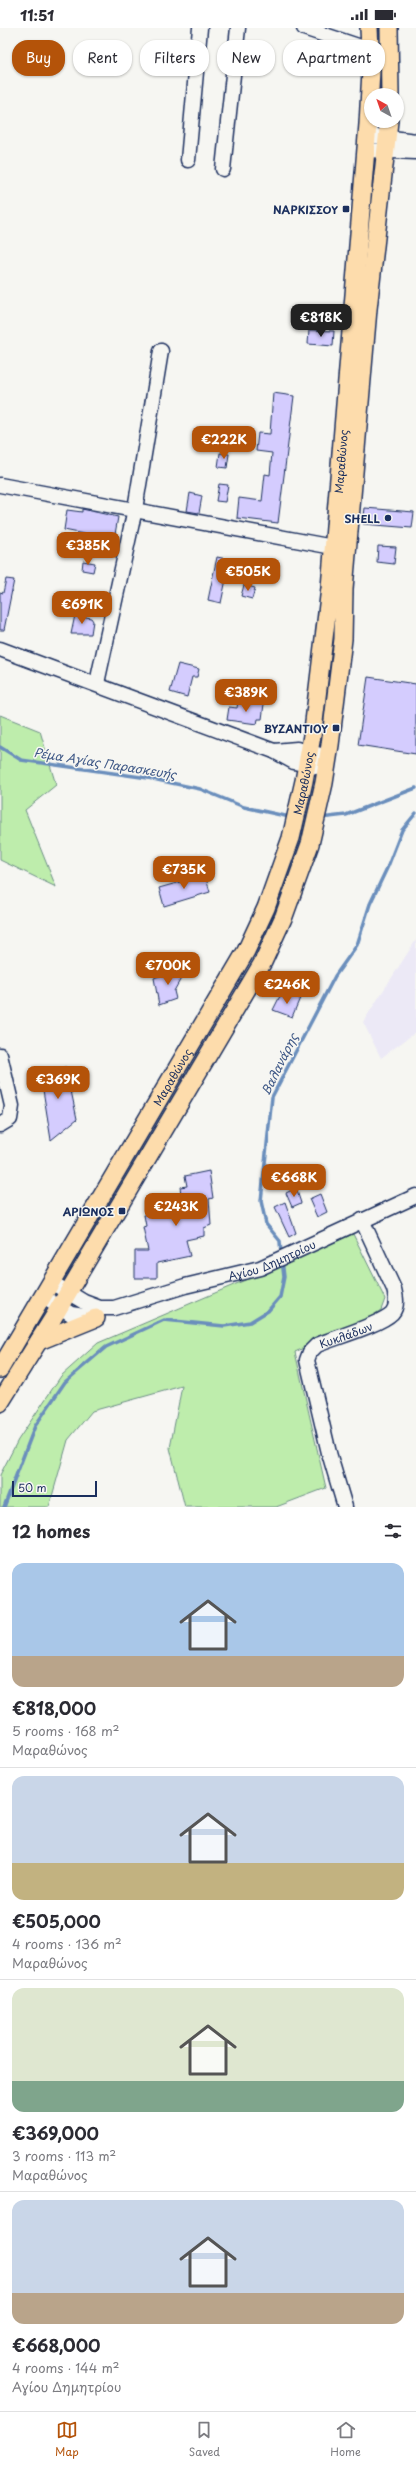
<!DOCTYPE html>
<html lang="en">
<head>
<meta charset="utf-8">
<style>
  :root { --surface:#fff; --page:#f2f2f3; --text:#2b2b33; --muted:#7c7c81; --line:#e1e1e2; --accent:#b45309 }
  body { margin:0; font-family:"Playpen Sans",sans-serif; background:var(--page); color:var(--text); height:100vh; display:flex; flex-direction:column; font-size:15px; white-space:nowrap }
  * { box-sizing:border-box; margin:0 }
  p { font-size:13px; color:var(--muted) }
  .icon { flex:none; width:22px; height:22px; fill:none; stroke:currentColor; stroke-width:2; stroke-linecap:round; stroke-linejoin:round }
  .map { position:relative; height:1479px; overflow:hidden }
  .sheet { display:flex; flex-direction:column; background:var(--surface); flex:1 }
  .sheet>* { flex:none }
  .guide { position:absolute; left:12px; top:12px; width:392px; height:36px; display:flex; gap:8px }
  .needle { width:26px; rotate:320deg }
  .tools { position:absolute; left:364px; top:60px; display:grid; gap:8px }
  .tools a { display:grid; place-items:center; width:40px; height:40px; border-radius:50%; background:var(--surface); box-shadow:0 1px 3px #0004; font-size:20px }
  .scale { position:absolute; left:12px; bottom:10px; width:85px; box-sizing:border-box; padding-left:4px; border:2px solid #1b2f5e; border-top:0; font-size:11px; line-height:14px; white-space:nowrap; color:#1b2f5e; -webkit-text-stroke:3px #f6f6f2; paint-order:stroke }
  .price { position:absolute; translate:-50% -34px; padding:0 9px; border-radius:8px; background:var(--accent); color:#fff; font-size:13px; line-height:26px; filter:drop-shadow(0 1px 2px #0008) }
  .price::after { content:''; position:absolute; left:50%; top:24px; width:12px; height:9px; margin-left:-6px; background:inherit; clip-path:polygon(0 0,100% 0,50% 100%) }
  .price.selected { background:#222; color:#fff }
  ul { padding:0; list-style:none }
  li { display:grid; align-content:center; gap:8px; height:212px; padding:0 12px }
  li+li { border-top:1px solid var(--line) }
  li span { display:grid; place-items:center; height:124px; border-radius:12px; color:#555 }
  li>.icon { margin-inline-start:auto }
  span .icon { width:72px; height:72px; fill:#fffc; stroke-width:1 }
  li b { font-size:17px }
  h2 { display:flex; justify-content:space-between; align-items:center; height:48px; padding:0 12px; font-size:17px }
  .tag { padding:0 14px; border-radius:16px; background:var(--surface); box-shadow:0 1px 3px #0004; font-size:14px; line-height:36px }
  .tag.selected { background:var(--accent); color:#fff }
  .status { display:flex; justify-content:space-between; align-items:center; height:28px; padding:0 20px; background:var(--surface); direction:ltr }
  .status svg { height:11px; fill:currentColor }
  .tab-bar { display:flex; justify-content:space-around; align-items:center; height:56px; border-top:1px solid var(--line); background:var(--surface); font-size:11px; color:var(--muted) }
  .tab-bar a { display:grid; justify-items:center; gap:2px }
  .tab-bar .selected { color:var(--accent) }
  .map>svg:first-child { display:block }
</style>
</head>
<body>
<div class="status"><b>11:51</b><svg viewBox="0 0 49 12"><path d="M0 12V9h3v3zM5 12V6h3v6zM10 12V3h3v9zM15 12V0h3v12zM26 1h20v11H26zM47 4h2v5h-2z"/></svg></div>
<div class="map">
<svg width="416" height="1479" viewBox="0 0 416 1479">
  <rect width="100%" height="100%" fill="#f6f6f2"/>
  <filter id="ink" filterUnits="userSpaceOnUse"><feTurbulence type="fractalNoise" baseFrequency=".025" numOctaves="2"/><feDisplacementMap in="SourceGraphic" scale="8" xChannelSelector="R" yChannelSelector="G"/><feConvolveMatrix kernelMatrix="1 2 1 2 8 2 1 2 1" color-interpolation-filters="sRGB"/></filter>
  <g filter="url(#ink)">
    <!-- built -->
    <path fill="#ece9f6" d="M416,912v92l-35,26 -18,-36z"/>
    <!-- green -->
    <g fill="#beedac" stroke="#6c8e85">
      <path d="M0,687l40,16 16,54 -31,25 31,77 -56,-27z"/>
      <path d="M353,1206l32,65 -4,11 -12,8 -74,34 31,136 -50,19h-91l-15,-59 12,-62 -90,25 -24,29 -19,67h-49v-32l18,-35 43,-64 37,-33z"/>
    </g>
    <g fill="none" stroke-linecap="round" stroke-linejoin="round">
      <!-- stream -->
      <g stroke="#6a8ebc" stroke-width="3.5">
        <path d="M0,719l21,13 127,18 52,11 44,18 46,10"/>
        <path d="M320,790l26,-3 70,-27"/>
        <path d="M281,1226l-1,-13 -14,-17 -5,-23 11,-104 63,-121 22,-31 13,-41 18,-38 14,-36 14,-17"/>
        <path d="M4,1479l31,-81 30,-44 41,-35 58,-27 60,6 26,-4 18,-11 12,-14 4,-20 -2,-17"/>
      </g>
    </g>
    <!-- building -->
    <g fill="#d4ccfe" stroke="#1b2f5e">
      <path d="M309,302l25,1 -1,15 -25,-2z"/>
      <path d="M273,365l21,3 -16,127 -41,-5 2,-20 23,3 3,-27 5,1 2,-22 -16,-2 2,-18 12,1z"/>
      <path d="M220,425l9,1 -2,14 -9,-1z"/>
      <path d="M219,456l9,1 -3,17 -9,-1z"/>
      <path d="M190,465l12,3 -3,17 -12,-2z"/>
      <path d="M365,480l49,4 -2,16 -49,-4z"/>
      <path d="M82,481l36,8 -4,23 -50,-10 3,-20 15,2z"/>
      <path d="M378,518l18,1 -2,17 -17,-2z"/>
      <path d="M217,529l35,7 -2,10 -22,-4 -7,33 -13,-3z"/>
      <path d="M83,533l12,2 -2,9 -11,-2z"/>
      <path d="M6,551l8,1 -10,50h-4v-38l3,1z"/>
      <path d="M244,557l11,3 -3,11 -11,-3z"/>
      <path d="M75,587l16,3 2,3 -2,13h-20z"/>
      <path d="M178,636l21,5 -2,8h-5l-5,20 -17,-5z"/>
      <path d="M368,649l48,7v70l-58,-9z"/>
      <path d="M238,673l26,3 -2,15h-4l-1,5 -30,-4 2,-13 8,1z"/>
      <path d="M205,847l5,17 -46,14 -5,-18z"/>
      <path d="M178,941l6,4 -10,18 2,8 -17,6 -5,-27z"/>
      <path d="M292,967l8,3 -8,19 -19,-7 7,-14 9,2z"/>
      <path d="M66,1039l11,52 -26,21 -11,-69z"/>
      <path d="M209,1143l4,27 -4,1 2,26 -7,3v8l-18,4 4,16 -33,7v15h-22v-27h13l-5,-24 3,-1 -2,-11 39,-7 -3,-21 7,-1 -2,-10z"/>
      <path d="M296,1160l5,15 -9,4 -6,-14z"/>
      <path d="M320,1166l7,18 -10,5 -8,-18z"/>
      <path d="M285,1174l11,31 -7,4 -14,-30z"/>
    </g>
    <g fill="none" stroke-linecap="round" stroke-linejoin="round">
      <defs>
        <g id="minor">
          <path d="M304,0l66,22"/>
          <path d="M368,107l48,6"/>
          <path d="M366,122l50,2"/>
          <path d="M188,132l12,-132"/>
          <path d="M223,141l15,-141"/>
          <path d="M0,457l333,62"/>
          <path d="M0,621l274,102 20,11 33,7"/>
          <path d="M97,655l38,-174 26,-158"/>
          <path d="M274,723l23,-2 32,8"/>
          <path d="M0,1027l12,51 -2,13 -10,6"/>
          <path id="s1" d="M51,1254l33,20 16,6h14l71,-22 75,-18 156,-72"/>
          <path d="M43,1269l28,17 25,4"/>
          <path id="s2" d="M345,1479l-16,-54 -22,-93 3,-8 7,-7c17,-7 63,-20 75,-32 6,-7 4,-16 2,-24l-32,-69"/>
        </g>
        <g id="major">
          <path d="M389,0l1,67"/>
          <path d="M39,1313l57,-23"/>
          <path id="s3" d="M0,1341l246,-418 20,-43 25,-70 13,-57 9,-51 17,-142 38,-464 3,-53 -2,-43"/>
          <path d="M0,1375l53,-85 210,-356 21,-46 26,-72 14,-61 6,-38 13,-106 1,-50 24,-280 21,-188"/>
        </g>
      </defs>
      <!-- minor casing -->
      <use href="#minor" stroke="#1b2f5e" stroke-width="17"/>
      <!-- major casing -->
      <use href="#major" stroke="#1b2f5e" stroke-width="20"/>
      <!-- minor -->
      <use href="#minor" stroke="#f6f6f2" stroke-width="14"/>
      <!-- major -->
      <use href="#major" stroke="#fddcac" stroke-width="17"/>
    </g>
  </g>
  <!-- markers -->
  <g fill="#1b2f5e" stroke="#f6f6f2" stroke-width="1.5">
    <rect x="342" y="177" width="8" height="8" rx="2"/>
    <circle cx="388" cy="490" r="4"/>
    <rect x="332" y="696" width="8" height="8" rx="2"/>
    <rect x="118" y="1179" width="8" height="8" rx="2"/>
  </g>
  <g text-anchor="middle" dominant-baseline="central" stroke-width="3" stroke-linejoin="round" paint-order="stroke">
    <!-- poi labels -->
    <g font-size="11" font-weight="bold" fill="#1b2f5e" stroke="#f6f6f2" text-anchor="end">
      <text x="338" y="181">ΝΑΡΚΙΣΣΟΥ</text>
      <text x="380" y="490">SHELL</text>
      <text x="328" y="700">ΒΥΖΑΝΤΙΟΥ</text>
      <text x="114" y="1183">ΑΡΙΩΝΟΣ</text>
    </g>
    <!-- street labels -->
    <g font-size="11" fill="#1b2f5e" stroke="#f6f6f2">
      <text stroke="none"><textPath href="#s3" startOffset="987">Μαραθώνος</textPath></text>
      <text stroke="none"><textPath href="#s3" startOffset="663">Μαραθώνος</textPath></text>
      <text stroke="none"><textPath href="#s3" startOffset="339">Μαραθώνος</textPath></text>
      <text stroke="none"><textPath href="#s1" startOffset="235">Αγίου Δημητρίου</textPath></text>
      <text stroke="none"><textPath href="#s2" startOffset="201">Κυκλάδων</textPath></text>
    </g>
    <!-- water labels -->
    <g font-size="12" font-style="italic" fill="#3c5685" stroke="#f6f6f2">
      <text transform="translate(105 735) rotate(9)">Ρέμα Αγίας Παρασκευής</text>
      <text transform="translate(279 1036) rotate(-64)">Βαλανάρης</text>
    </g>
  </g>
</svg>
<div class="tools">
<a><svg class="needle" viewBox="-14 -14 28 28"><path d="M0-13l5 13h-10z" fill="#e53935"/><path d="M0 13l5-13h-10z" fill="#7c7c81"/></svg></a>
</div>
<div class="scale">50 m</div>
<b class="price selected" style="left:321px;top:310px">€818K</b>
<b class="price" style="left:224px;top:432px">€222K</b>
<b class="price" style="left:88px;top:538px">€385K</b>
<b class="price" style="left:248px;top:564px">€505K</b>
<b class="price" style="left:82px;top:597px">€691K</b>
<b class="price" style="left:246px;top:685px">€389K</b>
<b class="price" style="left:184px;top:862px">€735K</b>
<b class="price" style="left:168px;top:958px">€700K</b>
<b class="price" style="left:287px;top:977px">€246K</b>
<b class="price" style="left:58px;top:1072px">€369K</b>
<b class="price" style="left:294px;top:1170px">€668K</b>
<b class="price" style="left:176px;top:1199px">€243K</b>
<div class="guide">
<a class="tag selected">Buy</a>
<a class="tag">Rent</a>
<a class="tag">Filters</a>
<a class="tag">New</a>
<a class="tag">Apartment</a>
</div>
</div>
<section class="sheet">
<h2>12 homes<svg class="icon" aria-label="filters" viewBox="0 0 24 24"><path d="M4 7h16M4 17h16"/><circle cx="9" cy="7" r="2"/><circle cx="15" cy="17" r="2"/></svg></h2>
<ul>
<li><span style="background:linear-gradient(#a9c7e8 75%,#b9a48a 0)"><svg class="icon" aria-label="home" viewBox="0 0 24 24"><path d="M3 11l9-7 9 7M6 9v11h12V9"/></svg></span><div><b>€818,000</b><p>5 rooms · 168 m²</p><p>Μαραθώνος</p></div></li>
<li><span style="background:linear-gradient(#c9d6e8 70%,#c2b280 0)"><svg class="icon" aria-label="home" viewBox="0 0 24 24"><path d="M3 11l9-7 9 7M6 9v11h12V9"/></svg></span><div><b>€505,000</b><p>4 rooms · 136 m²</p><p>Μαραθώνος</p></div></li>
<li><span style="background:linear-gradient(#dfe7d0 75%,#7fa58c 0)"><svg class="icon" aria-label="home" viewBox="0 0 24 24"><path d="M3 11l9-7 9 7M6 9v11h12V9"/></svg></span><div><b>€369,000</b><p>3 rooms · 113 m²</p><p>Μαραθώνος</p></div></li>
<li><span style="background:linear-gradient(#c9d6e8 75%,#b9a48a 0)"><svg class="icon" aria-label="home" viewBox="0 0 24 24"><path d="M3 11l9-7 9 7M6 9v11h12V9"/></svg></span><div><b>€668,000</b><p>4 rooms · 144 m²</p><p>Αγίου Δημητρίου</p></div></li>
</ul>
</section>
<nav class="tab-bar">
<a class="selected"><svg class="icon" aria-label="map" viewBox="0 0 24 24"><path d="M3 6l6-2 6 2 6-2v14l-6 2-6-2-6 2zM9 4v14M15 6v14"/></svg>Map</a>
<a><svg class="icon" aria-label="saved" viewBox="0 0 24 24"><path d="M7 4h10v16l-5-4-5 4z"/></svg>Saved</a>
<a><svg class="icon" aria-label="home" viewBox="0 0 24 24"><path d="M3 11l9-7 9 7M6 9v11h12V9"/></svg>Home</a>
</nav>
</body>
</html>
